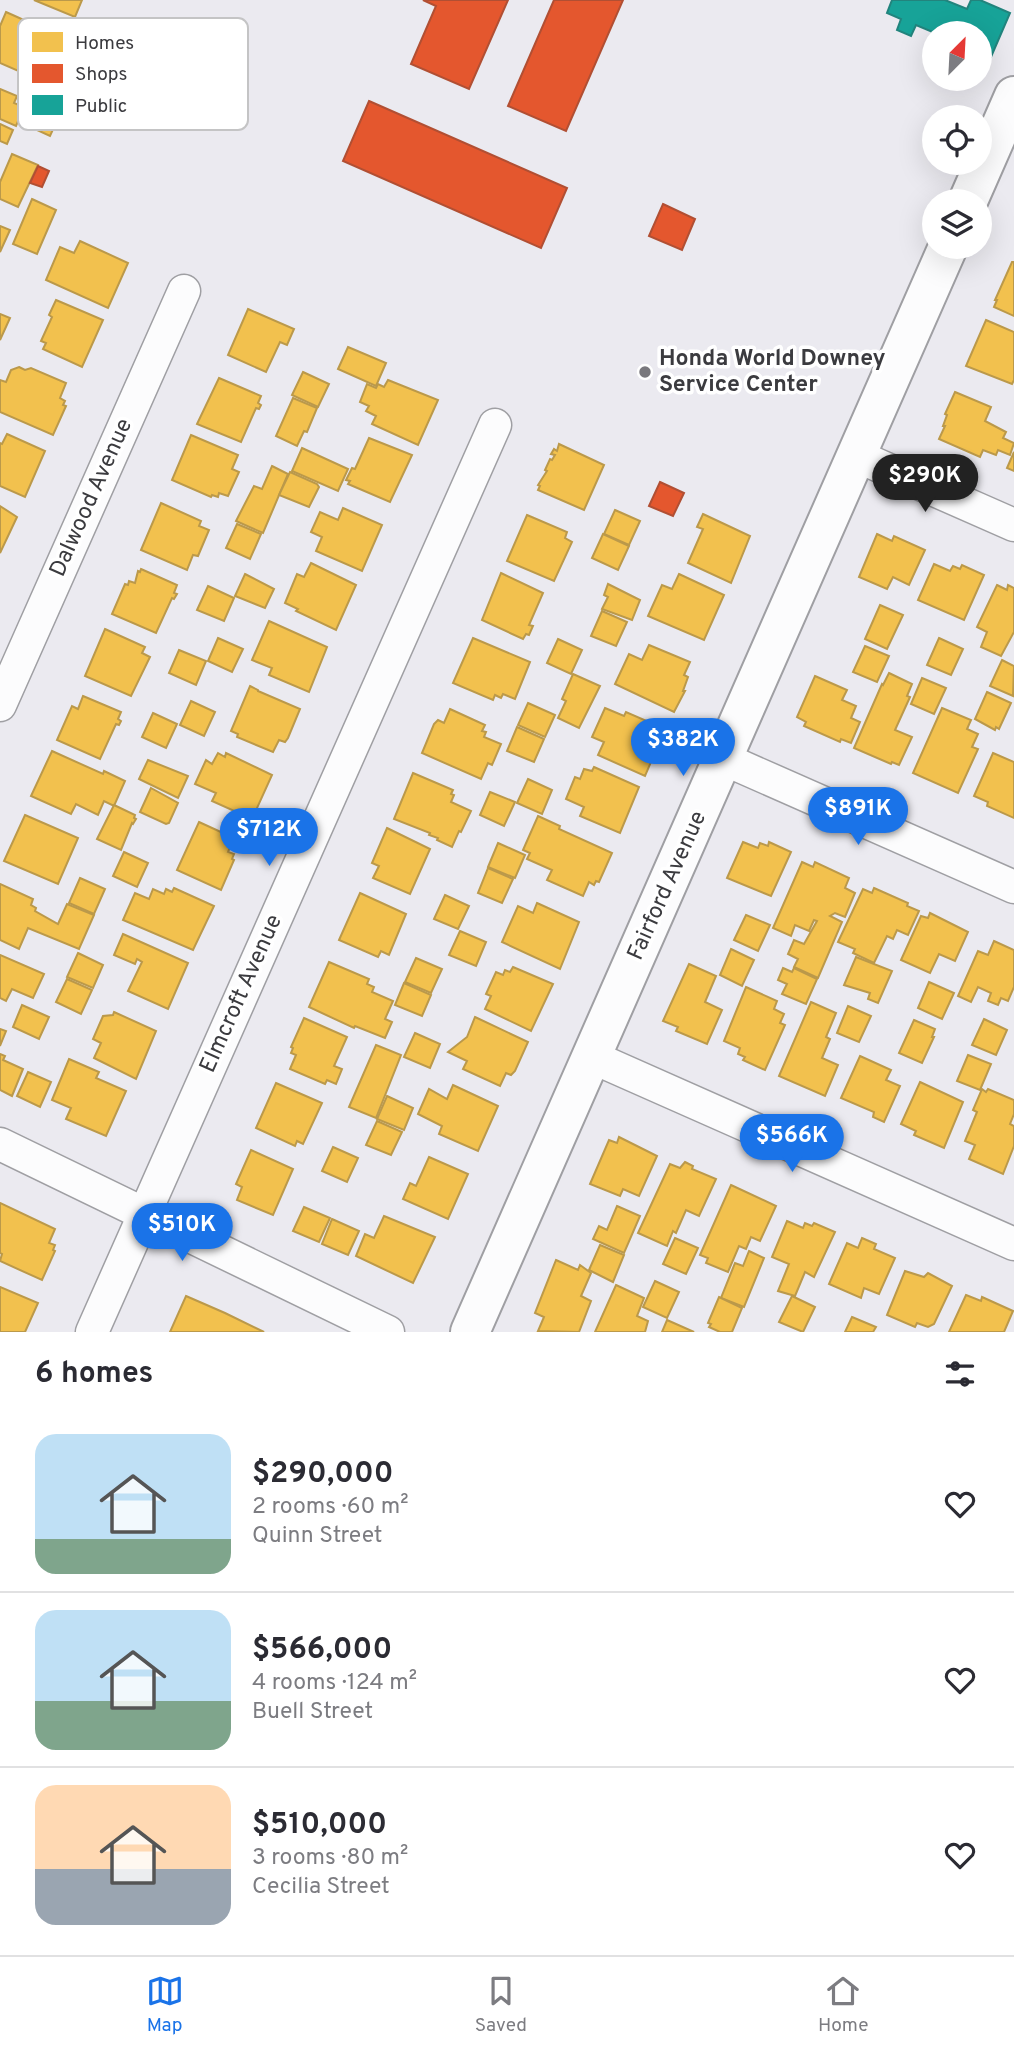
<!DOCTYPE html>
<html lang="en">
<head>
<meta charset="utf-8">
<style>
  :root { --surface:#fff; --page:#f2f2f3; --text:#2b2b33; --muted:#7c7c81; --line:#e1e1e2; --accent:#1a73e8 }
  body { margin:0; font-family:Overpass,sans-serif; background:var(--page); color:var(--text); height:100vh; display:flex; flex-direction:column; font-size:26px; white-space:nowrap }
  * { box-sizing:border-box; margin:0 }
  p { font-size:23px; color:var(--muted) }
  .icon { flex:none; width:38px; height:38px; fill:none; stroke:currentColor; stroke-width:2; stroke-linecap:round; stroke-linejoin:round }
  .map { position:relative; height:1332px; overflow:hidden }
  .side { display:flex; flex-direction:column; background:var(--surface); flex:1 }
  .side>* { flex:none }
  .needle { width:46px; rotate:24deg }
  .tools { position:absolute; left:922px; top:21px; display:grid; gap:14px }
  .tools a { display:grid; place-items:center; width:70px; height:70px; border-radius:50%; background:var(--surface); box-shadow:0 7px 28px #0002; font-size:35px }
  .price { position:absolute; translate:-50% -60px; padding:0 16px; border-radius:24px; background:var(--accent); color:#fff; font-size:23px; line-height:46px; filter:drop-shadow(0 2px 4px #0008) }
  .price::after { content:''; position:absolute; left:50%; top:42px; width:21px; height:16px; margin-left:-10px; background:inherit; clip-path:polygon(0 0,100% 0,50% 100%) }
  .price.selected { background:#222; color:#fff }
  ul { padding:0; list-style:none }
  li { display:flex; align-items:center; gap:21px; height:175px; padding:0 35px }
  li+li { border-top:2px solid var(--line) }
  li span { display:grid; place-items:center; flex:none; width:196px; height:140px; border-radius:21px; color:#555 }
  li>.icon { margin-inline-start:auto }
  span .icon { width:84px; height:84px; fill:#fffc; stroke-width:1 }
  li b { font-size:30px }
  h2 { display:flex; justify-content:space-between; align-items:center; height:84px; padding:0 35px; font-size:30px }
  .menu { display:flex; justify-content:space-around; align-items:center; height:98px; border-top:2px solid var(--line); background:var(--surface); font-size:19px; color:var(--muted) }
  .menu a { display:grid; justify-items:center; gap:4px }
  .menu .selected { color:var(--accent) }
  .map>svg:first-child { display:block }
</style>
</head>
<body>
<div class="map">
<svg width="1014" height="1332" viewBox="0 0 1014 1332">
  <rect width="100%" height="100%" fill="#ebeaf0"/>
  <!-- homes -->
  <g fill="#f2c14e" stroke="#bb994a" stroke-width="2">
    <path d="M34,0h48l-7,17z"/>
    <path d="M6,12l38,17 -5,11 8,4 -9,20 -9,-4 -6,13 -23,-10v-37z"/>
    <path d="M41,88l26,11 -17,37 -24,-11z"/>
    <path d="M0,89l17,7 -3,7 10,4 -8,19 -16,-7z"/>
    <path d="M0,124l13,6 -6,14 -7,-3z"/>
    <path d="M12,154l26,11 -20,42 -18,-8v-17z"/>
    <path d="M32,199l24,11 -19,44 -24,-10z"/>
    <path d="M0,226l10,4 -10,22z"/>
    <path d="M80,241l48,22 -20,45 -62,-28 14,-33 14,6z"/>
    <path d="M1012,262h2v54l-20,-9 3,-7h-2z"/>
    <path d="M56,300l47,20 -21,47 -39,-18 3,-6 -5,-2 11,-24 -3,-2z"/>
    <path d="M248,309l46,20 -7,16 -7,-3 -14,30 -38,-17z"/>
    <path d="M0,314l10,4 -10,22z"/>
    <path d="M986,320l28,12v48l-2,4 -46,-18z"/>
    <path d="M348,347l38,16 -10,23 -38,-17z"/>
    <path d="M19,367l6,3 6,-2 35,15 -6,15 5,3 -2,4 3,1 -13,29 -53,-23v-32l6,2 5,-12z"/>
    <path d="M303,372l26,12 -11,23 -26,-12z"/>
    <path d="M219,378l42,18 -3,7 3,2 -2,4 -3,-1 -15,34 -44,-18z"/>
    <path d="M388,380l50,20 -20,45 -46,-21 4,-8 -10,-5 3,-5 -9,-4 7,-18 9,4 2,-4 6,3z"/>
    <path d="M955,392l36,15 -6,14 21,11 -3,6 11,5 -4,12 -12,-5 -2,5 -13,-5 -3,7 -41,-18 6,-13h-2l4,-11 -2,-1z"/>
    <path d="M293,398l24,10 -10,24 -3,-1 -7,15 -21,-10z"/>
    <path d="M7,434l38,17 -20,46 -25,-11v-43l2,1z"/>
    <path d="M191,435l47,20 -6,14 7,3 -11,24 -9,-3 -1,4 -6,-2 -1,2 -39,-17z"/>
    <path d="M369,438l43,17 -22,47 -42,-18 2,-3 -4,-1 6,-12 3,1z"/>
    <path d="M559,444l45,21 -20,45 -46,-20 2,-4 -2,-1 9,-14 -2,-1 5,-11 2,1 3,-5 -4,-1 3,-5 3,2z"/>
    <path d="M302,448l46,21 -10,22 -46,-20z"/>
    <path d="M1014,452v19l-7,-3z"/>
    <path d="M272,466l16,8 -25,59 -27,-12 18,-35 8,3z"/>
    <path d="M290,472l27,12 2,3 -10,20 -30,-12z"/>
    <path d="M161,503l40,18 -2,5 10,4 -11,26 -5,-1 -6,15 -46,-20z"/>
    <path d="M0,506l17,11 -17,36z"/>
    <path d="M343,508l39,17 -20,46 -46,-20 6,-14 -11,-5 9,-20 18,8z"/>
    <path d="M615,510l25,11 -11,24 -25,-11z"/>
    <path d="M703,514l47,22 -19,47 -43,-20 15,-34 -6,-2z"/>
    <path d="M527,515l40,17 -2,6 7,4 -18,39 -47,-20z"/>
    <path d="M237,524l24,10 -11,25 -24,-11z"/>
    <path d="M603,534l26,12 -11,24 -26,-12z"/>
    <path d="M877,534l15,7 2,-5 31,14 -16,35 -16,-8 -6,12 -28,-12z"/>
    <path d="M311,563l45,22 -20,45 -40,-19 2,-2 -13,-6 12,-29 7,3z"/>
    <path d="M934,564l16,7 3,-5 7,3 2,-4 22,10 -20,45 -46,-20z"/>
    <path d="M141,569l36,16 -3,8 3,1 -3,5 -2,-1 -16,35 -44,-19 13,-30 3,1 1,-4 6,2 3,-12 2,1z"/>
    <path d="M501,573l42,20 -14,32 4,1 -4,9 -3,-1 -3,5 -41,-19z"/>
    <path d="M245,574l29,15 -9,19 -30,-12z"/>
    <path d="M679,574l45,21 -20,45 -56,-24 14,-31 10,4z"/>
    <path d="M608,584l32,16 -8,20 -30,-11 6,-12 -4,-2z"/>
    <path d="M997,585l10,5 1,-5 6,3v44l-13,24 -20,-9 6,-15 -10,-5z"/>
    <path d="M208,586l26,12 -10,23 -27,-11z"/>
    <path d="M880,605l23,10 -16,34 -22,-10z"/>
    <path d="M602,611l25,11 -11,24 -25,-10z"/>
    <path d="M269,621l58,26 -18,45 -40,-17 3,-7 -20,-8z"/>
    <path d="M105,629l40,18 -3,6 8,4 -19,39 -46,-20z"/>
    <path d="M218,638l25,11 -11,23 -24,-11z"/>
    <path d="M473,638l57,24 -15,37 -12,-5 -2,4 -6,-3 -2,5 -40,-17z"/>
    <path d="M939,638l24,11 -12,26 -24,-10z"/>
    <path d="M558,639l24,11 -11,24 -24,-11z"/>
    <path d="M649,645l41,17 -6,13 4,2 -5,14h2l-11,21 -59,-28 14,-30 13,6z"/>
    <path d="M865,646l24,10 -12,26 -24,-10z"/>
    <path d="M179,650l27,11 -10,24 -27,-12z"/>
    <path d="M1002,660l12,6 -1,30 -23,-10z"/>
    <path d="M889,673l23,11 -5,12 3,1 -15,33 17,7 -13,28 -7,-3 -1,2 -37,-16 28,-64 1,1z"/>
    <path d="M573,674l27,12 -21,42 -21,-10 8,-17 -4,-2z"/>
    <path d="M815,676l32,14 -5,10 14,6 -5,12 9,4 -9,21 -10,-4 -1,3 -36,-16 2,-4 -9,-5z"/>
    <path d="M922,678l24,10 -12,26 -23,-10z"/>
    <path d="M250,686l8,4v1l42,18 -12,29 -3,4 -6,-2 -6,12 -36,-15 1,-3 -7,-3z"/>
    <path d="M987,692l24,11 -12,26 -3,-2 -1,3 -20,-11z"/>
    <path d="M83,696l38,16 -3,7 3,2 -2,4 -3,-1 -16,35 -43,-19 15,-34 6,3z"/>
    <path d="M191,701l24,11 -11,24 -24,-11z"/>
    <path d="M528,703l27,12 -10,22 -27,-12z"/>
    <path d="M605,708l19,8 2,-4 39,17 -20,47 -47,-21 6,-13 -12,-5z"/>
    <path d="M942,708l29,12 -4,9 11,5 -6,13 6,2 -20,44 -45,-20z"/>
    <path d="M450,709l35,16 -3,6 4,1 -2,5 17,7 -9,21 -4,-2 -7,16 -59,-26 12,-29 4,-4 6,3z"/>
    <path d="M153,713l24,11 -11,24 -24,-11z"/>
    <path d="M517,727l27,12 -10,23 -27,-11z"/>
    <path d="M52,751l51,23 1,-3 21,10 -11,25 -10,-5 -6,14 -22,-11 -5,10 -40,-18z"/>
    <path d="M218,753l7,4 1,-4 46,22 -20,44 -40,-18 4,-8 -21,-9 11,-24 6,4z"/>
    <path d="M993,753l21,9v56l-27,-12 1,-4 -14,-6z"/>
    <path d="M148,760l40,16 -10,22 -39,-19z"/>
    <path d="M594,767l45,20 -19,46 -40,-17 4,-9 -18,-8 9,-22 5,2 4,-10 8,2z"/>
    <path d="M413,773l40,17 -2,4 3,1 -3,7 20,9 -10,21 -2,-1 -7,16 -15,-7 1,-2 -9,-3 1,-2 -36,-14z"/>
    <path d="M528,779l24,11 -10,24 -25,-11z"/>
    <path d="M151,788l27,15 -9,20 -3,1 -26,-12z"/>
    <path d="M490,792l25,10 -11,24 -24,-11z"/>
    <path d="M114,805l21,10 -1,3 2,1 -3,5 -1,-1 -11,27 -24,-11z"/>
    <path d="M25,815l53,23 -20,46 -54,-23z"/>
    <path d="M538,816l22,10 -1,3 53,24 -13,29 -3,-1 -2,4 -5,-3 -6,14 -36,-16 5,-10 -25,-11 3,-6 -7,-3z"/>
    <path d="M199,822l35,16 -6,14 6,2 -2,5 2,1 -13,30 -44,-20z"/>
    <path d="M387,828l43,21 -20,45 -37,-16 6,-12 -7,-3z"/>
    <path d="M743,842l15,6 2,-5 8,3 1,-4 22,10 -20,44 -44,-18z"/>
    <path d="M498,843l27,12 -10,23 -27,-11z"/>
    <path d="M124,852l24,11 -11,24 -24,-11z"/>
    <path d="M802,862l11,5 2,-5 34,16 -4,10 10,5 -10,24 -10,-4 -5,3 12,6 -24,56 -24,-11 4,-8 -10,-5 6,-14 10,4 13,-23 -3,-1 -5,11 -14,-6 -4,11 -18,-8z"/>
    <path d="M488,868l25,11 -11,24 -24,-10z"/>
    <path d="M80,878l25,11 -11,25 -25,-11z"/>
    <path d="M0,884l33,15 -2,6 5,3 -1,3 23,13 9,-20 27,11 -15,34 -51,-21 -9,21 -19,-9z"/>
    <path d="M174,888l40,18 -21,44 -70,-30 12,-27 14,6 4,-10 11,5 2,-5 6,3z"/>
    <path d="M874,888l34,15 -1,3 12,5 -11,24 -11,-5 -4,9 -6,-3 -13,27 -21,-10 2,-4 -17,-7 25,-53 9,4z"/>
    <path d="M360,893l46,21 -17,41 -8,-4 -3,6 -39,-17z"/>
    <path d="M445,895l24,11 -11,23 -24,-10z"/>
    <path d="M537,903l42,19 -19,47 -58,-27 16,-36 15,7z"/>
    <path d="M930,913l38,19 -13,29 -16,-7 -9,19 -29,-13 20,-44 7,2z"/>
    <path d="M746,915l24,10 -12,26 -24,-11z"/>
    <path d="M460,931l26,11 -10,24 -27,-11z"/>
    <path d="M123,934l65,29 -20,46 -40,-18 14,-29 -5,-3 -2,5 -21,-9z"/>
    <path d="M994,941l20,9v37l-6,14 -7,-3 -3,7 -10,-4 3,-8 -13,-6 -7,15 -13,-6 20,-45 10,4z"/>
    <path d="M731,949l23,11 -12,26 -22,-11z"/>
    <path d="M78,953l25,12 -10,23 -26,-11z"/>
    <path d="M0,955l44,19 -11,24 -21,-9 -6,12 -6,-3z"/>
    <path d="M856,957l36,14 -14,32 -10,-4 2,-6 -26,-8z"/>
    <path d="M416,958l26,11 -11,24 -26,-11z"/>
    <path d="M329,962l40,17 -2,5 7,3 -2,5 21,9 -8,18 7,3 -7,16 -30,-12 -1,2 -45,-21z"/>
    <path d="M689,964l27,12 -11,26 17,8 -15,34 -31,-13 2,-4 -15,-6z"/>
    <path d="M513,967l40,17 -22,47 -46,-22 6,-13 -5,-2 10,-22 7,3 2,-5 5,2z"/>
    <path d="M783,968l9,4 2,-4 23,11 -11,25 -24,-10 5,-10 -9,-4z"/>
    <path d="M67,979l25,11 -11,24 -25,-12z"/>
    <path d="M929,982l25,11 -12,26 -24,-11z"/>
    <path d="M404,983l27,12 -9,21 -27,-11z"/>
    <path d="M746,987l31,14 -3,8 10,5 -4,9 5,2 -20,45 -22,-10 2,-3 -7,-3 2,-6 -16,-7z"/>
    <path d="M811,1002l25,11 -10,24 4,2 -8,19 16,7 -13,31 -46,-20z"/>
    <path d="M22,1005l27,12 -10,22 -26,-12z"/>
    <path d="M848,1006l23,10 -12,26 -22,-9z"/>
    <path d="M114,1012l42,19 -20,48 -42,-21 7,-15 -8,-4 10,-23 10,-1z"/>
    <path d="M475,1017l53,25 -13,29 -4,4 -5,-2 -6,13 -37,-17 4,-8 -19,-9 19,-15z"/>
    <path d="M304,1018l43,19 -13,29 8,3 -6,15 -9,-4 -2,4 -35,-15 6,-14 -5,-2 2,-5 -2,-1z"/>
    <path d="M984,1019l23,11 -11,25 -24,-10z"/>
    <path d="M914,1020l21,9 -3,8h2l-12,26 -23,-10z"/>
    <path d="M0,1029l6,2 -6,15z"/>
    <path d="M415,1033l25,11 -10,24 -26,-11z"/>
    <path d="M376,1045l25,10 -25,63 -27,-11z"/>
    <path d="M0,1054l5,2 -2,4 20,9 -11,27 -12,-6z"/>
    <path d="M968,1055l23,9 -11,26 -23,-9z"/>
    <path d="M860,1056l31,14 -5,10 14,6 -16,36 -11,-5 1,-5 -33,-14z"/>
    <path d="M69,1059l30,13 -3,6 30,13 -20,45 -40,-17 5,-11 -19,-8z"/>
    <path d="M28,1072l23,10 -11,25 -23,-11z"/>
    <path d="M920,1082l43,20 -19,46 -30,-13 2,-4 -15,-7z"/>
    <path d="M276,1083l46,20 -19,41 -6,-3 -2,5 -39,-18z"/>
    <path d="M453,1085l45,21 -20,45 -39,-17 3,-8 -24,-12 11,-25 18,10z"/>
    <path d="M982,1089l4,3 2,-3 26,11v14l-4,10 4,2v20l-11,28 -34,-15 6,-14 -10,-4 12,-29 -4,-2z"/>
    <path d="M387,1096l26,12 -9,22 -27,-11z"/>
    <path d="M377,1121l25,11 -11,23 -25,-10z"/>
    <path d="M619,1137l38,19 -18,40 -16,-7 -3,7 -30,-12 19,-44 8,3z"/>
    <path d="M333,1147l25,11 -11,24 -25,-11z"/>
    <path d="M251,1150l42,19 -20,46 -36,-15 5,-13 -6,-3z"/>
    <path d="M429,1157l39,17 -20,45 -45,-20 7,-16 6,3z"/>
    <path d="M685,1162l8,4 -1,3 24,10 -17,37 -13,-6 -10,23 -3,-2 -6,15 -29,-13 32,-69 10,4z"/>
    <path d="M731,1185l45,21 -16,35 -9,-4 -5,12 -7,-3 -11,26 -22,-9 2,-5 -8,-3z"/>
    <path d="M0,1203l55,26 -6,14 6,2 -2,5 2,1 -13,29 -42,-19 2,-7 -2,-1z"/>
    <path d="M617,1206l23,10 -16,37 -31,-14 6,-13 8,4z"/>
    <path d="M304,1207l26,11 -11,24 -26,-11z"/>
    <path d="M384,1216l51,21 -22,46 -57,-27 9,-22 9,4z"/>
    <path d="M332,1219l27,12 -11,24 -26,-11z"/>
    <path d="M787,1221l16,7 2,-5 7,3 2,-3 21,9 -21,45 -9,-5 -10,24 -17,-5 11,-27 -17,-7z"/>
    <path d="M675,1238l23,10 -12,26 -23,-10z"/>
    <path d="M862,1238l14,6 -2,5 21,9 -16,36 -15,-6 -3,10 -32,-14 18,-41 11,5z"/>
    <path d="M600,1245l24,10 -11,27 -24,-12z"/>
    <path d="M749,1251l15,7 -20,49 -23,-9 14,-35 8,3z"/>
    <path d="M556,1260l22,10 2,-5 11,8 -10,23 10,5 -12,31 -41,-1 6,-14 -9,-4z"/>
    <path d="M905,1271l19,6 4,-4 24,13 -18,38 -6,3 -11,-4 -2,4 -28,-12z"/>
    <path d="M655,1281l24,11 -12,26 -24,-11z"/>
    <path d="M616,1285l28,13 -7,18 11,5 -3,11h-50z"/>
    <path d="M0,1287l38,16 -13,29h-25z"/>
    <path d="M966,1295l15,6 1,-4 31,14 -9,21h-55z"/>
    <path d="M186,1296l39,17 39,19h-94z"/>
    <path d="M792,1296l23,11 -12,25 -24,-10z"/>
    <path d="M719,1297l23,11 -10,24h-12l-11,-5 2,-3 -3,-1z"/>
    <path d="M852,1317l24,10 -3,5h-28z"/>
    <path d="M667,1320l27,12h-32z"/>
  </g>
  <!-- shops -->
  <g fill="#e4572e" stroke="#b14f33" stroke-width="2">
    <path d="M423,0h85l-39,89 -58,-25 25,-58z"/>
    <path d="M554,0h69l-57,131 -58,-25z"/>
    <path d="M369,101l198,87 -26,60 -198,-87z"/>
    <path d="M38,166l11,5 -7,16 -12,-4z"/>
    <path d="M663,204l32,15 -13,31 -33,-14z"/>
    <path d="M660,482l24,11 -11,23 -24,-10z"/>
  </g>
  <!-- public -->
  <path fill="#17a398" stroke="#22847d" stroke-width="2" d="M892,0h53l22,9 4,-9h9l30,13 -19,44 -11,-4v-20h-45l-19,-8 -5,11 -14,-6 4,-11 -14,-6z"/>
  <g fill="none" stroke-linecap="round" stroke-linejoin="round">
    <defs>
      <g id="minor">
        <path d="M857,456l157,69"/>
        <path d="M0,705l184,-414"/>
        <path d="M724,759l290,128"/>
        <path d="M592,1057l422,187"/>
        <path d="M0,1144l388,188"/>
        <path d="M92,1332l403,-907"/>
      </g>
      <g id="tertiary">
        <path d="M968,201l46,-105"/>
        <path d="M470,1332l478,-1085"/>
      </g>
    </defs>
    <!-- minor casing -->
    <use href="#minor" stroke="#9f9fa3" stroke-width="35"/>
    <!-- tertiary casing -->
    <use href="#tertiary" stroke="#9f9fa3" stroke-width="42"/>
    <!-- minor -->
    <use href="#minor" stroke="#fcfcfd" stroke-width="32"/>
    <!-- tertiary -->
    <use href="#tertiary" stroke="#fcfcfd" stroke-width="38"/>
  </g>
  <!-- markers -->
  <circle fill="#79787d" stroke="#fff" stroke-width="2.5" cx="645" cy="372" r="7"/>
  <g text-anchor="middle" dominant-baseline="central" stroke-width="7" stroke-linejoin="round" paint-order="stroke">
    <!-- poi labels -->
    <g font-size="23" font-weight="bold" fill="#3b3b3f" stroke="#fff" text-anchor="start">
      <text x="659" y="359">Honda World Downey<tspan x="659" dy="26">Service Center</tspan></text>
    </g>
    <!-- street labels -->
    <g font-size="23" fill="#3b3b3f" stroke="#fff">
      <text transform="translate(92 498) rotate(-66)">Dalwood Avenue</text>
      <text transform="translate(668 886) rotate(-66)">Fairford Avenue</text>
      <text transform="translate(242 994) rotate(-66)">Elmcroft Avenue</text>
    </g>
  </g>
  <!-- legend -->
  <rect x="18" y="18" width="230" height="112" rx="10" fill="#fff" stroke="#c4c4c5" stroke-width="2"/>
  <rect x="32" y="32" width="31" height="20" fill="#f2c14e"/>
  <rect x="32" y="64" width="31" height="19" fill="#e4572e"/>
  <rect x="32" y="95" width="31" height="20" fill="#17a398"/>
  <g font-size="19" fill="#3b3b3f">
    <text x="75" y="49">Homes</text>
    <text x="75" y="80">Shops</text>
    <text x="75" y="112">Public</text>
  </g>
</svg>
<div class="tools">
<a><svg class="needle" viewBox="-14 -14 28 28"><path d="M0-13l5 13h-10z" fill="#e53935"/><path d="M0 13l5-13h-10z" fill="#7c7c81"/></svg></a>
<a><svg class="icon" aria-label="locate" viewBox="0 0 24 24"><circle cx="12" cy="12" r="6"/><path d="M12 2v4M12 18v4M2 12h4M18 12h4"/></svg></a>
<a><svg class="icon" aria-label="layers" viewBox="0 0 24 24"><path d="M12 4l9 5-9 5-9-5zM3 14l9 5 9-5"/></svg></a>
</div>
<b class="price selected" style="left:925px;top:514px">$290K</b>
<b class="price" style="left:683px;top:778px">$382K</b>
<b class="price" style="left:858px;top:847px">$891K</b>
<b class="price" style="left:269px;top:868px">$712K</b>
<b class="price" style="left:792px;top:1174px">$566K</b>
<b class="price" style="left:182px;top:1263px">$510K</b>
</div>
<section class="side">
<h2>6 homes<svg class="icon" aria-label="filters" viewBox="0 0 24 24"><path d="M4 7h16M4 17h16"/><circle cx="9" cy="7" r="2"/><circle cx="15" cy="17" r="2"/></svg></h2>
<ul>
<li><span style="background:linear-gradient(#bfe0f5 75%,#7fa58c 0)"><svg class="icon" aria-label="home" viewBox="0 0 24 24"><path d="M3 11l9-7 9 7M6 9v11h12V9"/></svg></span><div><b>$290,000</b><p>2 rooms · 60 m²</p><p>Quinn Street</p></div><svg class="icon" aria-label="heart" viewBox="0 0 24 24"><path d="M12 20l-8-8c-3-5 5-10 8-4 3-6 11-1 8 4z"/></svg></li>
<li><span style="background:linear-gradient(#bfe0f5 65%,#7fa58c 0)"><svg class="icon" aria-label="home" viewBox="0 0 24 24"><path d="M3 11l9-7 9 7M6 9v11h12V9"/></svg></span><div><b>$566,000</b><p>4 rooms · 124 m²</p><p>Buell Street</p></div><svg class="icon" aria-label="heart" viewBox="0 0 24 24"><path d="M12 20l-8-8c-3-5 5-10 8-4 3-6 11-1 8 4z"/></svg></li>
<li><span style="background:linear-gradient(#ffd9b3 60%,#9aa5b1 0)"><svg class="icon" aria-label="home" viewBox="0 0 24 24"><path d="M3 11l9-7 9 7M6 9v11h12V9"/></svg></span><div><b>$510,000</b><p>3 rooms · 80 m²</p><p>Cecilia Street</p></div><svg class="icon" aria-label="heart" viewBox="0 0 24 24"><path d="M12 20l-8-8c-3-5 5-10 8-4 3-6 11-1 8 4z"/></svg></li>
</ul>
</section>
<nav class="menu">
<a class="selected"><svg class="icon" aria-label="map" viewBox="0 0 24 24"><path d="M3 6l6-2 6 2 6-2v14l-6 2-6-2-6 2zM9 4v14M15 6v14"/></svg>Map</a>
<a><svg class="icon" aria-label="saved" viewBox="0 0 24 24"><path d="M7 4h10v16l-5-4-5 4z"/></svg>Saved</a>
<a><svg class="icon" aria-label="home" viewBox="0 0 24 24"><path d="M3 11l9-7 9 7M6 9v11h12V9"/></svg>Home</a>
</nav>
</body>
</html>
